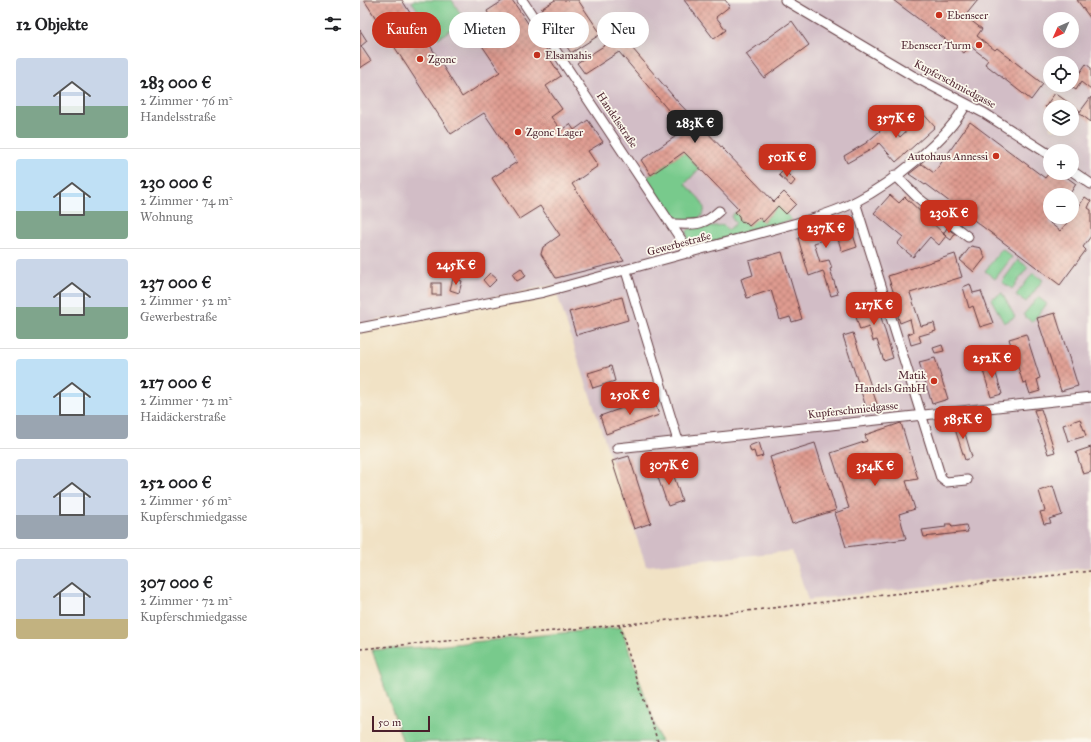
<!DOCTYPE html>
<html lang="de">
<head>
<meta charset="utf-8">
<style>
  :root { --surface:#fff; --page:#f6f6f6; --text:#202124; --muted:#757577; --line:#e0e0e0; --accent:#c8321e }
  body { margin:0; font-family:"IM FELL Great Primer",serif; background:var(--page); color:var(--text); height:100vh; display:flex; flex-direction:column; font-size:15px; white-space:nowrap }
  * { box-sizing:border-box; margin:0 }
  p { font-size:13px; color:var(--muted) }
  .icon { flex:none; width:22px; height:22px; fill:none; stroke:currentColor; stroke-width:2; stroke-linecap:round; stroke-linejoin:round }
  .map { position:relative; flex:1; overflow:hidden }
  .panel { display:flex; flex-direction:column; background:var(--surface); width:360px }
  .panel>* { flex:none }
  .hud { position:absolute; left:12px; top:12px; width:380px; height:36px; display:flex; gap:8px }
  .needle { width:26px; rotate:225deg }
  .buttons { position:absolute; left:683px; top:12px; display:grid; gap:8px }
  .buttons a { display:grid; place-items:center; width:36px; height:36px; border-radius:50%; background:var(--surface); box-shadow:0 4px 16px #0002; font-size:20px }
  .scale { position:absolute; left:12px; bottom:10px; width:58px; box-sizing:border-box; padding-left:4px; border:2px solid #4a1f2b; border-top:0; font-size:11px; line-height:14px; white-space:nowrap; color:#4a1f2b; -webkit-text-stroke:3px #fbf7ec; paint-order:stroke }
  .price { position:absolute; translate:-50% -34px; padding:0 9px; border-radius:8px; background:var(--accent); color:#fff; font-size:13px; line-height:26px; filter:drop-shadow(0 1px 2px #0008) }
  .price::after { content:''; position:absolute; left:50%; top:24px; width:12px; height:9px; margin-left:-6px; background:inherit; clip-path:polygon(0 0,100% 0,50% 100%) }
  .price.selected { background:#222; color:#fff }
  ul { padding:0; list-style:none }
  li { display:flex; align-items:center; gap:12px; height:100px; padding:0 16px }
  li+li { border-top:1px solid var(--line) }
  li span { display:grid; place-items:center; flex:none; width:112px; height:80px; border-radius:4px; color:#555 }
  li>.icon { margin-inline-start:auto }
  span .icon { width:48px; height:48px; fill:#fffc; stroke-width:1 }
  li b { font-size:17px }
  h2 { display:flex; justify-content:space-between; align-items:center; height:48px; padding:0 16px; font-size:17px }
  .pill { padding:0 14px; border-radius:18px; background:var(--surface); box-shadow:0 4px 16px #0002; font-size:14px; line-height:36px }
  .pill.selected { background:var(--accent); color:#fff }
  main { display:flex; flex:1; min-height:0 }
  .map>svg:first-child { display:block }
</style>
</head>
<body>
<main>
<section class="panel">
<h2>12 Objekte<svg class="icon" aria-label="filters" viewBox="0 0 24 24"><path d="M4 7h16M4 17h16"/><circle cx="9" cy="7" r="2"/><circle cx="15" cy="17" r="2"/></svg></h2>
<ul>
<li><span style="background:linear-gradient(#c9d6e8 60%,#7fa58c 0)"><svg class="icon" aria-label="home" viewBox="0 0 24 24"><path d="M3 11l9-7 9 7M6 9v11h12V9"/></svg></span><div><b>283 000 €</b><p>2 Zimmer · 76 m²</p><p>Handelsstraße</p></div></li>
<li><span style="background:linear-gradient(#bfe0f5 65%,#7fa58c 0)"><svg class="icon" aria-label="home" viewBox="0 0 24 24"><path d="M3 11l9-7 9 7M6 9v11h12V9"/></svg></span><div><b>230 000 €</b><p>2 Zimmer · 74 m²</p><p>Wohnung</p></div></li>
<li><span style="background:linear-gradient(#c9d6e8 60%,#7fa58c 0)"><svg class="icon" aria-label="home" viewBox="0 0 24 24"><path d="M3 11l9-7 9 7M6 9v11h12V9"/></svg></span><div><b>237 000 €</b><p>2 Zimmer · 52 m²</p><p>Gewerbestraße</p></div></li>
<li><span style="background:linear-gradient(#bfe0f5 70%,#9aa5b1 0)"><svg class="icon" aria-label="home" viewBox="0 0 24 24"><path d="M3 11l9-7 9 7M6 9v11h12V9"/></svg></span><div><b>217 000 €</b><p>2 Zimmer · 72 m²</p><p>Haidäckerstraße</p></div></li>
<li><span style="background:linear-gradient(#c9d6e8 70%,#9aa5b1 0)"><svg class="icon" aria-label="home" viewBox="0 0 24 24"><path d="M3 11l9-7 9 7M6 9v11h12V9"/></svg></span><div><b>252 000 €</b><p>2 Zimmer · 56 m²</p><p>Kupferschmiedgasse</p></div></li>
<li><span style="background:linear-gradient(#c9d6e8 75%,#c2b280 0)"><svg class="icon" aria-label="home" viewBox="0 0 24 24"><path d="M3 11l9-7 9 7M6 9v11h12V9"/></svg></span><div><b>307 000 €</b><p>2 Zimmer · 72 m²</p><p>Kupferschmiedgasse</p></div></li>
</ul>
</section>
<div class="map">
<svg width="731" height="742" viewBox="0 0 731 742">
  <defs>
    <pattern id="building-cross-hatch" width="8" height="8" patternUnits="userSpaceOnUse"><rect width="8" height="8" fill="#df9b90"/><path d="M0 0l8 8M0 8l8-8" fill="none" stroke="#b77e76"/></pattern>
  </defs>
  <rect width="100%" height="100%" fill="#fbf7ec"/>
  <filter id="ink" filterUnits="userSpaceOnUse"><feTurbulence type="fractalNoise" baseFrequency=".025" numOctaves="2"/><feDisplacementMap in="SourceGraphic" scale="8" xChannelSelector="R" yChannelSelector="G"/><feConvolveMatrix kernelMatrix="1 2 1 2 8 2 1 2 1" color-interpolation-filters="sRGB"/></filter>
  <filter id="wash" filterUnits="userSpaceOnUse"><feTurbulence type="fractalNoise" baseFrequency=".012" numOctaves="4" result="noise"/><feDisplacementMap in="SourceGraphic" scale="16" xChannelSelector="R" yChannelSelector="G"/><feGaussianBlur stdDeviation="0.9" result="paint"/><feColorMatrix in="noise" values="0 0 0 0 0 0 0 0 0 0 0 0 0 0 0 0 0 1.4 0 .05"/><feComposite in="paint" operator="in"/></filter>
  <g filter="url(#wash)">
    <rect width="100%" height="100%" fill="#f1e2c5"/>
    <!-- industrial -->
    <path fill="#d2bdc6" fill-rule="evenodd" d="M0,0h731v567l-283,33 -16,-49 -146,15 -92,-281 -194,39zM690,19h22v22h-22zM690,63h22v22h-22zM690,107h22v22h-22zM690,151h22v22h-22zM690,195h22v22h-22z"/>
    <!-- green -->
    <g fill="#78ca8c" stroke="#61745c">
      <path d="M54,0h38l11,18v4l-25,16 -26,-36z"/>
      <path d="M324,152l15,17 -14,15c5,6 15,13 18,21 8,18 -25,18 -33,9 -10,-9 -17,-25 -24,-36z"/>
      <path d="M418,206l14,14 -96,26 -9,-7v-8l2,-2 34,-4 5,5 8,-7 -5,-6 4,-5 4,4 1,5 4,1 5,4 9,-9 5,5z"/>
      <path d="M642,249l10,8 -17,22 -10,-8z"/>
      <path d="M658,260l10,7 -16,22 -10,-7z"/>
      <path d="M673,273l10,7 -17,22 -10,-7z"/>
      <path d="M642,293l13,24 -11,6 -13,-24z"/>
      <path d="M678,297l9,7 -15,18 -9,-7z"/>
      <path d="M261,627l40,115h-258l-31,-92 53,-3z"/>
    </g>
    <g id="blocks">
      <!-- building -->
      <g fill="url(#building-cross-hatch)">
        <path d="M4,0h38l60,97 38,-25 -30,-44 19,-13 -2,-4 17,-11h8l38,55 -2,1 13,20 -15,10 16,23 -11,8 10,13 9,-6 4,6 14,-10 15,22 -15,9 10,15 -26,18 52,77 -68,17 -15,-24 2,-7 17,-12 -20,-29 -21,13 -27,-41 25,-16 -33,-49 -33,21z"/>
        <path d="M195,0h23l23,34 -30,19 -30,-44z"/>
        <path d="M324,0h41l5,6 -14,11 10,13 -12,9z"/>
        <path d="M533,0h85l-13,16 17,13 -5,7 18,14 2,-2 46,36 -12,16 -46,-36 3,-4 -18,-14 -6,7z"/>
        <path d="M717,0h14v19z"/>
        <path d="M432,21l17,24 -45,33 -18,-24z"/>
        <path d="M0,30l7,11 -6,5 10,15 -11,7z"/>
        <path d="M261,35l57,67 96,100 10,-10 12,12 -10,10 -8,-8 -15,16 -4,-5 -10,9 -4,-4 -5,-1 -1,-5 -4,-4 4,-3 -55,-57 -33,23 -10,-15 44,-30 -66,-78 -34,22 -8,-11z"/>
        <path d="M726,64l5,4v22l-10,-8 -5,8 -6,-4z"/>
        <path d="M695,93l25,18 -8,11v-15h-27z"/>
        <path d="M731,97v25l-12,-9z"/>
        <path d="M560,110l15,17 -39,35 -17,-19 -7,6 -25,14 -3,-7 22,-13 22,-19 12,13 15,-14 -4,-5z"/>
        <path d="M610,122l75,56 4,-5h12l15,11 -7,11h-19v28l10,8 12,-14 13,-20 6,4 -3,7 3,2v26l-8,11 3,3 -26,35 -134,-101 -1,1 -16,-11 13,-10 12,9z"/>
        <path d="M424,170l11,11 -4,5 -12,-11z"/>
        <path d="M530,195l9,8 6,-6 41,39 -7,9 -9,-8 -17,20 -16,-13 6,-7 -29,-24z"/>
        <path d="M488,219l9,28 -15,5 -5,-16 -23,7 6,19 9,-2 3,8 -2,1 8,25 -7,2 -8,-25 -14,5 -11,-38 13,-4 -1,-3z"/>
        <path d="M587,228l8,6 -4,6 -8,-6z"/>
        <path d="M611,246l10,2 4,10 -11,14 -14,-12z"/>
        <path d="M422,252l20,67 -10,3 -2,-5 -10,3 -9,-30 -24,8 -6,-19 12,-4 -4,-14z"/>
        <path d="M595,254l7,23 -52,16 11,33 13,-3 2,8 -17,5 2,6 -10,3 -3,-11 5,-2 -3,-13 -10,4 -2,-6 2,-5 -12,-36z"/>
        <path d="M161,268l5,8 -9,5 -5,-7z"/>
        <path d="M130,273l7,6 -8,8 -6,-7z"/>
        <path d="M93,278l9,3 -3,12 -9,-3z"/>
        <rect x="72" y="283" width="9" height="12"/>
        <path d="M610,284l3,9 8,-2 12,32 -13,4 -7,-21 -4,2 -6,-21z"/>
        <path d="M262,297l6,23 -52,15 -7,-23z"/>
        <path d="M516,300l17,58 -9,3 -7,-21 -4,1 -4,-14 -9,3 -7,-23z"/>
        <path d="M695,313l23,73 -17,5 -24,-73z"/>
        <path d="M493,333l24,71 -11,3 -23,-71z"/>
        <path d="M666,334l14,44 -3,1 3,12 -10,3 -4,-12 -3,1 -14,-44z"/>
        <path d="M582,345l2,6 -9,2 -2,-5z"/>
        <path d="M575,358l13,41 -16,5 -13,-42z"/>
        <path d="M632,360l10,34 -11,3 -10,-33z"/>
        <path d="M251,366l4,15 -22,7 -5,-15z"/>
        <path d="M293,397l6,18 -53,19 -6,-18z"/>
        <path d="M681,409l14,43 -7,2 -14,-44z"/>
        <path d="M720,419l6,17 -18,5 -5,-16z"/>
        <path d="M601,420l11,37 -7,3 -12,-37z"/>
        <path d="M541,423l17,56 -12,2 9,28 -16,5 7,25 -60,8 -11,-34 14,-5 -18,-55 36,-12 -2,-6z"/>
        <path d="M399,442l4,14 -7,2 -2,-7 -3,1 -2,-6z"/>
        <path d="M455,443l21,67 -44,14 -22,-67z"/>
        <path d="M731,447v25l-8,2 -7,-22z"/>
        <path d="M269,456l22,67 -17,6 -22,-68z"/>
        <path d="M311,467l11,34 -14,5 -12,-34z"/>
        <path d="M693,486l9,29 -13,4 2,4 -7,1 -4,-12 5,-1 -6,-20z"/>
        <path d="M585,524h6l1,3 14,-2 2,7 -44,5 -2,-7 24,-3z"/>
      </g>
    </g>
  </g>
  <g filter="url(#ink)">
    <use href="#blocks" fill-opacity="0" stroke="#633c42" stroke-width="1"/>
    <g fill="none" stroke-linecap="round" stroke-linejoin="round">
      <defs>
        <g id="minor">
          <path d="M162,0l168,253"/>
          <path d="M425,0l128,76 71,37 66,42"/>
          <path d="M712,171l19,13"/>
          <path d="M535,175l22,22 51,40"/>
          <path d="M495,202l86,276 5,4 21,-2"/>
          <path d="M312,224c22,0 30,3 47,-13"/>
          <path d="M266,271l52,170"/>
          <path d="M0,328l184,-36 271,-74c13,-5 27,-9 40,-16 35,-18 93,-62 111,-98"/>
          <path d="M257,448l474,-51"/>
        </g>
      </defs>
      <!-- minor casing -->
      <use href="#minor" stroke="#633c42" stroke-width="11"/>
      <!-- path -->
      <g stroke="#633c42" stroke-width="1.5" stroke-dasharray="3 3" stroke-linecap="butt">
        <path d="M259,625l39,117"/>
        <path d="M0,649l300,-28 431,-50"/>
      </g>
      <!-- minor -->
      <use href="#minor" stroke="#fff" stroke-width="9"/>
    </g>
  </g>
  <!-- markers -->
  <g fill="#c8321e" stroke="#fbf7ec" stroke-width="1.5">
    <circle cx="579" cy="15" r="4"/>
    <circle cx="619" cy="45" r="4"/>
    <circle cx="177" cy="55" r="4"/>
    <circle cx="60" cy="59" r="4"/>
    <circle cx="158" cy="132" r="4"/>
    <circle cx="636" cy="156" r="4"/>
    <circle cx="574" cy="381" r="4"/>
  </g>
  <g text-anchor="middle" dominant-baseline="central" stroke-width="3.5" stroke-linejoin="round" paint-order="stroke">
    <!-- poi labels -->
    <g font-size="11" fill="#4a1f2b" stroke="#fbf7ec" text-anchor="start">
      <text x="587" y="15">Ebenseer</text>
      <text x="611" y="45" text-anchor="end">Ebenseer Turm</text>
      <text x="185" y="55">Elsamahis</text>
      <text x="68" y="59">Zgonc</text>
      <text x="166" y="132">Zgonc Lager</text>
      <text x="628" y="156" text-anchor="end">Autohaus Annessi</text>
      <text x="566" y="375" text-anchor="end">Matik<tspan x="566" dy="13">Handels GmbH</tspan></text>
    </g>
    <!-- street labels -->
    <g font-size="11" fill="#4a1f2b" stroke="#fbf7ec">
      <text transform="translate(595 84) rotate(28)">Kupferschmiedgasse</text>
      <text transform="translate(257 120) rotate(56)">Handelsstraße</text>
      <text transform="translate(319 244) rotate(-15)">Gewerbestraße</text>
      <text transform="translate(493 410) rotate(-6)">Kupferschmiedgasse</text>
    </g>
  </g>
</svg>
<div class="buttons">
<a><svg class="needle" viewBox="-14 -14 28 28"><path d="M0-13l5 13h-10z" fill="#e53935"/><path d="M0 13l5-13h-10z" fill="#757577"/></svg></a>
<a><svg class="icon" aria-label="locate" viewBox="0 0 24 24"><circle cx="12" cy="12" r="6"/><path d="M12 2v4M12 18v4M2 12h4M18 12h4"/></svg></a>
<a><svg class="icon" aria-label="layers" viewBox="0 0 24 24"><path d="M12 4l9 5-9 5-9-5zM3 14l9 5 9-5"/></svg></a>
<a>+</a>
<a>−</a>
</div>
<div class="scale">50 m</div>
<b class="price" style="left:536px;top:139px">357K €</b>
<b class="price selected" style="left:335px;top:144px">283K €</b>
<b class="price" style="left:427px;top:178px">501K €</b>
<b class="price" style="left:589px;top:234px">230K €</b>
<b class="price" style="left:466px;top:249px">237K €</b>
<b class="price" style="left:96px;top:286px">245K €</b>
<b class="price" style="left:514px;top:326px">217K €</b>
<b class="price" style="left:632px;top:379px">252K €</b>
<b class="price" style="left:270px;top:416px">250K €</b>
<b class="price" style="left:603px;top:440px">585K €</b>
<b class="price" style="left:309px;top:486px">307K €</b>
<b class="price" style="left:515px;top:487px">354K €</b>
<div class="hud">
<a class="pill selected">Kaufen</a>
<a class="pill">Mieten</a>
<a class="pill">Filter</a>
<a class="pill">Neu</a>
</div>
</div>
</main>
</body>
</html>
